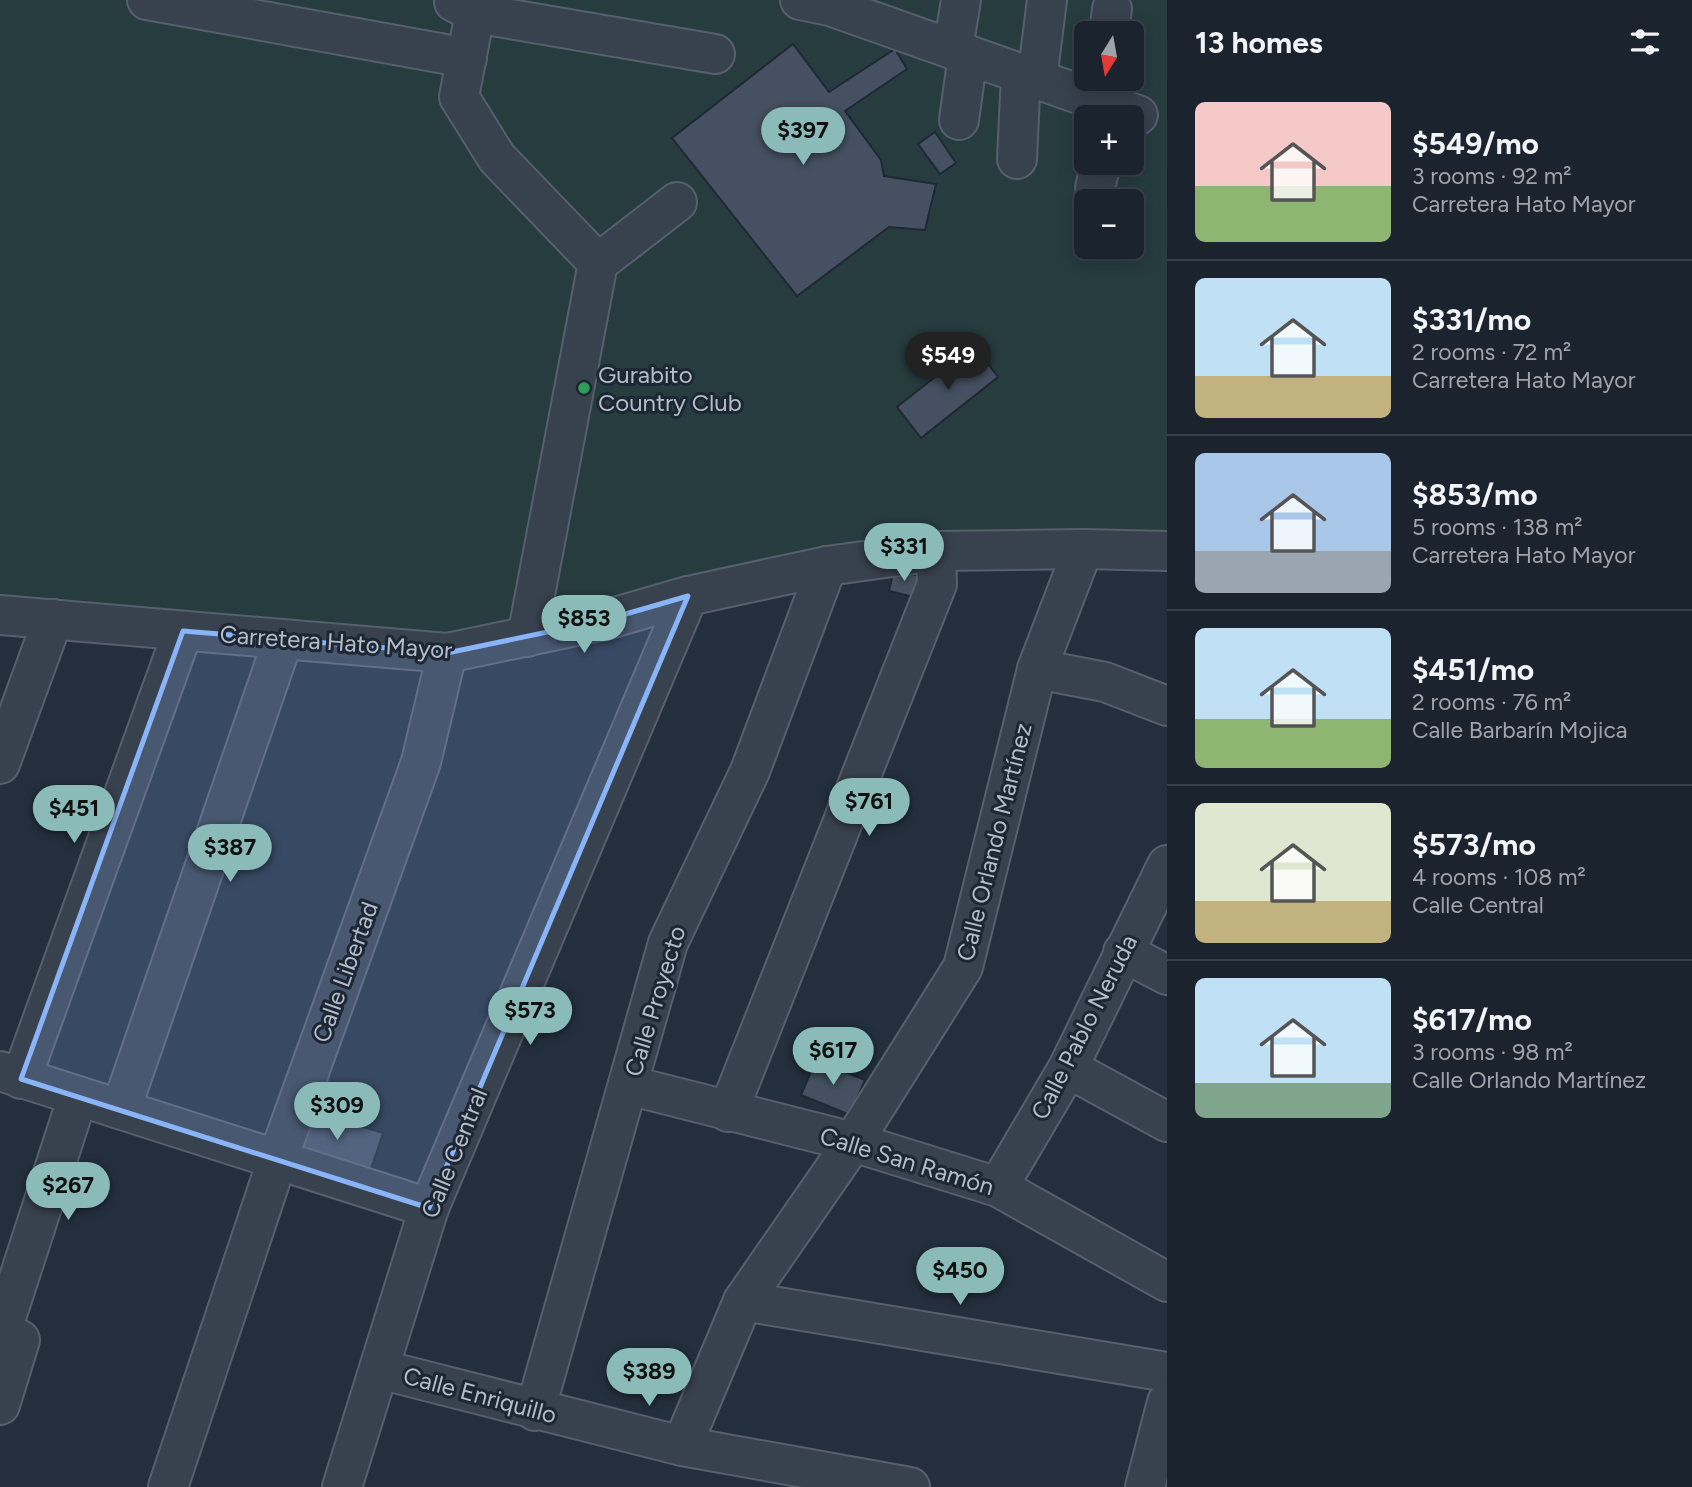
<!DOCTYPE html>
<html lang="en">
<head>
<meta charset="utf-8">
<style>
  :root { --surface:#1b232e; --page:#242b36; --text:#f1f3f6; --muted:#a0a4aa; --line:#39404a; --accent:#8bbbb9 }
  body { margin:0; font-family:Figtree,sans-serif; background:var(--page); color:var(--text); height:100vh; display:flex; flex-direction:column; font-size:26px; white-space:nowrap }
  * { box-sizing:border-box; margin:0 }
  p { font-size:23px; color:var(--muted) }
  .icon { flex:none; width:38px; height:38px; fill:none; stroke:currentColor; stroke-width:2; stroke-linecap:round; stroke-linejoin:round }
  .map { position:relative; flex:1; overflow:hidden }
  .details { display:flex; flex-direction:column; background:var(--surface); width:525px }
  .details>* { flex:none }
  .needle { width:46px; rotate:191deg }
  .tools { position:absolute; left:1074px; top:21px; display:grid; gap:14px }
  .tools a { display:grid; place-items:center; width:70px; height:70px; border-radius:10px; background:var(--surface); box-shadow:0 4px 18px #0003,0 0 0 2px var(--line); font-size:35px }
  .price { position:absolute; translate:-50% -60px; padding:0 16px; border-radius:24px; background:var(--accent); color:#111; font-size:23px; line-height:46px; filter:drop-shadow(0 2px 4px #0008) }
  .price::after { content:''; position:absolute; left:50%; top:42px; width:21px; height:16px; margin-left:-10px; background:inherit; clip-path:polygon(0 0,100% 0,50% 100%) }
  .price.current { background:#222; color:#fff }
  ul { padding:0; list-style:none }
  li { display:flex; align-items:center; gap:21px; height:175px; padding:0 28px }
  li+li { border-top:2px solid var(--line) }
  li span { display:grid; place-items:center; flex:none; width:196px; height:140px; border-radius:10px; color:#555 }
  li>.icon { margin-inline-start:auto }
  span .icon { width:84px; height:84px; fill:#fffc; stroke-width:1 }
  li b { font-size:30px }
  h2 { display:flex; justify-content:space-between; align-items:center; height:84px; padding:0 28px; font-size:30px }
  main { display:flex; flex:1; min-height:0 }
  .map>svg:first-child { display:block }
</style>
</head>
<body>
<main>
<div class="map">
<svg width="1167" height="1487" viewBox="0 0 1167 1487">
  <rect width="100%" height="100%" fill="#242f3e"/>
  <!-- green -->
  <path fill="#263c3f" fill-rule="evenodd" d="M0,0h1167v543l-162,-14 -149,17 -418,93 -438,-37zM1087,33h45v46h-45zM1087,117h45v46h-45zM1087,201h45v46h-45z"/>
  <!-- building -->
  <g fill="#455162" stroke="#1f2835" stroke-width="2">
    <path d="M793,44l36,48 66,-43 12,20 -62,42 36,49 3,16 52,8 -11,46 -36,-3 -92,69 -125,-158z"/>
    <path d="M935,132l21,31 -16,11 -22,-30z"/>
    <path d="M974,346l24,31 -77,61 -24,-31z"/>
    <path d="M894,569l25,7 -5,21 -25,-6z"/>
    <path d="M816,1060l49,20 -15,35 -49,-20z"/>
    <path d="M304,1109l79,24 -14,42 -76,-21z"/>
  </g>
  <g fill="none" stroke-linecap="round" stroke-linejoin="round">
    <defs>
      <g id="minor">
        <path d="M147,0l320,58"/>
        <path d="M800,0l30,6 308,109"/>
        <path d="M454,2l21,11 240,41"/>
        <path d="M475,13l-16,84 38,61 101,105"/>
        <path d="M1109,33l3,-24"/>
        <path d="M953,49l8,-49"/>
        <path d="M1037,79l10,-79"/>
        <path d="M959,120l9,-65"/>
        <path d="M1017,159l4,-85"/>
        <path d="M1095,188l6,-25"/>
        <path d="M0,615l447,38 158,-33 83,-24 139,-30 109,-15 147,-2 84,2"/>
        <path d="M527,637l71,-374 79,-61"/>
        <path d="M1037,669l68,13 62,24"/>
        <path d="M0,764l53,-145"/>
        <path d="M1123,952l44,23"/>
        <path d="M1068,1068l99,54"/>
        <path d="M0,1071l429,137"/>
        <path d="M21,1079l162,-448"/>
        <path d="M628,1085l225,57 145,45 169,95"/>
        <path d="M121,1109l162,-469"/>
        <path d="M728,1112l209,-528 -1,-33"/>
        <path d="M998,1187l70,-119 99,-203"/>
        <path d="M743,1301l424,71"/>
        <path d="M0,1329l20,11 -20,65"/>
        <path d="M2,1330l76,-234"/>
        <path d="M379,1369l303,77 228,41"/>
        <path d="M535,1411l133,-468 82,-172 77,-205"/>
        <path d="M682,1446l61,-145 110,-159 110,-175 74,-298 46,-120"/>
        <path d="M168,1487l109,-326 144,-399 26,-109"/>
        <path d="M342,1487l87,-279 259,-612"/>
        <path d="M1145,1487l22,-85"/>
      </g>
    </defs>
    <!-- minor casing -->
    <use href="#minor" stroke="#565f6c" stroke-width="42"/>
    <!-- minor -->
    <use href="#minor" stroke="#38414e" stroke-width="38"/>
  </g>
  <!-- marked area -->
  <path fill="#8ab4f8" fill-opacity="0.2" stroke="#8ab4f8" stroke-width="5" stroke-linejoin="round" d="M688,596l-259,612 -408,-129 162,-448 264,22 158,-33z"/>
  <!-- markers -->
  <circle fill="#2e9e5b" stroke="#1d2633" stroke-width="2.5" cx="584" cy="388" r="7"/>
  <g text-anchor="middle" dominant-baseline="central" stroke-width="6" stroke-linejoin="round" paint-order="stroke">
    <!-- poi labels -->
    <g font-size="24" fill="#b4bcc9" stroke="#1d2633" text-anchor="start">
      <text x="598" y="374">Gurabito<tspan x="598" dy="28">Country Club</tspan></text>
    </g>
    <!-- street labels -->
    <g font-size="24" fill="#b4bcc9" stroke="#1d2633">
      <text transform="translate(336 642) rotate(4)">Carretera Hato Mayor</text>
      <text transform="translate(994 842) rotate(-76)">Calle Orlando Martínez</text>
      <text transform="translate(345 972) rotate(-70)">Calle Libertad</text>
      <text transform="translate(655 1001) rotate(-73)">Calle Proyecto</text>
      <text transform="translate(1084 1027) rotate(-63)">Calle Pablo Neruda</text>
      <text transform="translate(454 1153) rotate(-68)">Calle Central</text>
      <text transform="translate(907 1161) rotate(17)">Calle San Ramón</text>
      <text transform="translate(480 1395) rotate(15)">Calle Enriquillo</text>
    </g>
  </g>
</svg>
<div class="tools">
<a><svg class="needle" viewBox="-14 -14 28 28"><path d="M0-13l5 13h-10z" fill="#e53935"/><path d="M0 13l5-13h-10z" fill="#a0a4aa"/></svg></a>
<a>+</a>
<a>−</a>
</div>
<b class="price" style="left:803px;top:167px">$397</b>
<b class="price current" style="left:948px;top:392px">$549</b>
<b class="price" style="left:904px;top:583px">$331</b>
<b class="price" style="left:584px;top:655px">$853</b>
<b class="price" style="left:869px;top:838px">$761</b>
<b class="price" style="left:74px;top:845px">$451</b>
<b class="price" style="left:230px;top:884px">$387</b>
<b class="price" style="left:530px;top:1047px">$573</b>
<b class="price" style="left:833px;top:1087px">$617</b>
<b class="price" style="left:337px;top:1142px">$309</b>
<b class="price" style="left:68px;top:1222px">$267</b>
<b class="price" style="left:960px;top:1307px">$450</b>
<b class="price" style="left:649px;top:1408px">$389</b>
</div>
<section class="details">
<h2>13 homes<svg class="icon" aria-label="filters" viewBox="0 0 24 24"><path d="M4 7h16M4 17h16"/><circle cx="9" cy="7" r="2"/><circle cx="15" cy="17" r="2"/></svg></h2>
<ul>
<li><span style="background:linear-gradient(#f6c9c9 60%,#8fb573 0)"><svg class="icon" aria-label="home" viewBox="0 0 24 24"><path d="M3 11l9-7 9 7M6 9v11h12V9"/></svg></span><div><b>$549/mo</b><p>3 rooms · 92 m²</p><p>Carretera Hato Mayor</p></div></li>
<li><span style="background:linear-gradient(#bfe0f5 70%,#c2b280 0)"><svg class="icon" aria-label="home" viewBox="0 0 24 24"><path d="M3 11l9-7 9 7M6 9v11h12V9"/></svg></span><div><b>$331/mo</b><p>2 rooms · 72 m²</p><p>Carretera Hato Mayor</p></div></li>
<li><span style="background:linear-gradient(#a9c7e8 70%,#9aa5b1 0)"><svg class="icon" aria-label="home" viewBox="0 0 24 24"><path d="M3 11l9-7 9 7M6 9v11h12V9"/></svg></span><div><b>$853/mo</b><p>5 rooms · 138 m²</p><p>Carretera Hato Mayor</p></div></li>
<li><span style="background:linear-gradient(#bfe0f5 65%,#8fb573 0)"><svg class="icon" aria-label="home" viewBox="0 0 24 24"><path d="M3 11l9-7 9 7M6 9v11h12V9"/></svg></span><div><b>$451/mo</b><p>2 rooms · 76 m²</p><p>Calle Barbarín Mojica</p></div></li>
<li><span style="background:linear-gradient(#dfe7d0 70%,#c2b280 0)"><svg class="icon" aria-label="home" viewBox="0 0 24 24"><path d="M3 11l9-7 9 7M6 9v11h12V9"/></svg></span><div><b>$573/mo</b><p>4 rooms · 108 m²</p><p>Calle Central</p></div></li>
<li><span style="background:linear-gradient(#bfe0f5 75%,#7fa58c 0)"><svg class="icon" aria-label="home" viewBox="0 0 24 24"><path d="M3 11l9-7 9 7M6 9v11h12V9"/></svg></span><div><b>$617/mo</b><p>3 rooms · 98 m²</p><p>Calle Orlando Martínez</p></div></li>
</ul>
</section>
</main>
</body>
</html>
